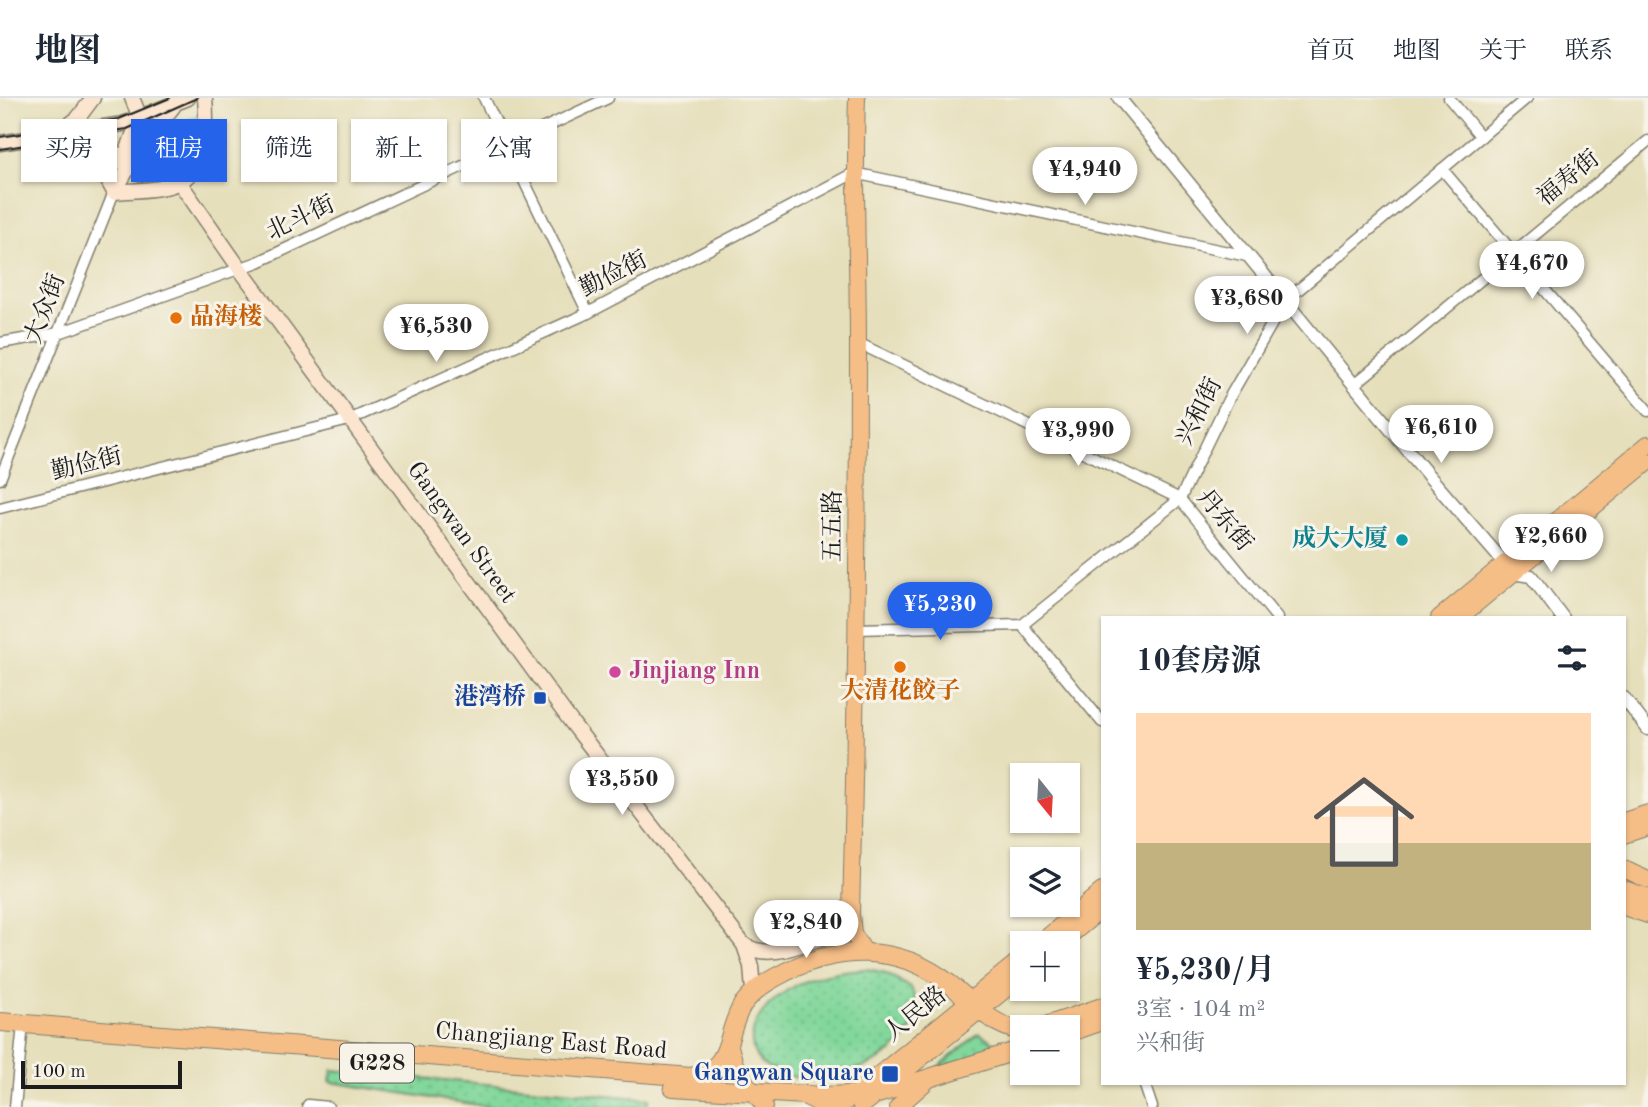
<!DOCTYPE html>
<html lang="zh">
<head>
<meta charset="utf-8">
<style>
  :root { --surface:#fff; --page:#f6f6f7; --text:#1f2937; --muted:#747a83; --line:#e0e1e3; --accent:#2563eb }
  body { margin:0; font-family:"Old Standard TT","Noto Serif SC",serif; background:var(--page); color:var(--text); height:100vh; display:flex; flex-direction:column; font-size:26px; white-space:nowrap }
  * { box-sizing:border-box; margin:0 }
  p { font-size:23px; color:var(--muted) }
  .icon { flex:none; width:38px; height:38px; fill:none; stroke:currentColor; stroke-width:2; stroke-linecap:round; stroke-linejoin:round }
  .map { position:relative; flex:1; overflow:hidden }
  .sheet { position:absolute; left:1101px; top:518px; width:525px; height:469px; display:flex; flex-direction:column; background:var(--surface); border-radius:0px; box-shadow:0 2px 5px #0004 }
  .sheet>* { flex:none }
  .top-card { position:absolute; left:21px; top:21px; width:665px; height:63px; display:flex; gap:14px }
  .needle { width:46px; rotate:162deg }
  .buttons { position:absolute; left:1010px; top:665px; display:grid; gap:14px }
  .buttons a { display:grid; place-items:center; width:70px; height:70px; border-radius:0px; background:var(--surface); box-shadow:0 2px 5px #0004; font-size:35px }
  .scale { position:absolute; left:21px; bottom:18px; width:161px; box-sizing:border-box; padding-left:7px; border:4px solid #1c1c1c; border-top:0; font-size:19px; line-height:24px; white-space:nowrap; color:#1c1c1c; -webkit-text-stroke:5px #f7f3e8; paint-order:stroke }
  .price { position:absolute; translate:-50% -60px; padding:0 16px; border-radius:24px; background:#fff; color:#222; font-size:23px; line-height:46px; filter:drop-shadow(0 2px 4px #0008) }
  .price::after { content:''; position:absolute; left:50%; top:42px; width:21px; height:16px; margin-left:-10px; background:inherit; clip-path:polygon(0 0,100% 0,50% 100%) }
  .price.current { background:var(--accent); color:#fff }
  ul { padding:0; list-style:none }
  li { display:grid; align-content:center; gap:14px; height:371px; padding:0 35px }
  li span { display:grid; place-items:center; height:217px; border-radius:0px; color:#555 }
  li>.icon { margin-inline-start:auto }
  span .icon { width:126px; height:126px; fill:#fffc; stroke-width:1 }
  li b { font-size:30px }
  h2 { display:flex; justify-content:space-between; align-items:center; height:84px; padding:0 35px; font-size:30px }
  .tag { padding:0 24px; border-radius:0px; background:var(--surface); box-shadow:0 2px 5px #0004; font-size:24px; line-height:63px }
  .tag.current { background:var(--accent); color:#fff }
  header { display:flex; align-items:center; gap:42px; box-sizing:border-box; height:98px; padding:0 35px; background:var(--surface); border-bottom:2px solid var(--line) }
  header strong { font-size:33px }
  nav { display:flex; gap:38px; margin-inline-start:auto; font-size:24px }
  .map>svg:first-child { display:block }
</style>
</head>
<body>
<header>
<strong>地图</strong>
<nav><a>首页</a><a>地图</a><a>关于</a><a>联系</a></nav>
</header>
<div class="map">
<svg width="1648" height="1009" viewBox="0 0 1648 1009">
  <defs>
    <pattern id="grass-dots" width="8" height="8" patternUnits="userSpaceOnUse" patternTransform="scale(1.75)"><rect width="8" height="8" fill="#82d79b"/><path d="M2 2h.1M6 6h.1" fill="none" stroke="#70b885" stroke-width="1.8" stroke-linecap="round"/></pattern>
  </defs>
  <rect width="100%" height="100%" fill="#f7f3e8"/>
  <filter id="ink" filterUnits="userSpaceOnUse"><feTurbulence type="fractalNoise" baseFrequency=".0143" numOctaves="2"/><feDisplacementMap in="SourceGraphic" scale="14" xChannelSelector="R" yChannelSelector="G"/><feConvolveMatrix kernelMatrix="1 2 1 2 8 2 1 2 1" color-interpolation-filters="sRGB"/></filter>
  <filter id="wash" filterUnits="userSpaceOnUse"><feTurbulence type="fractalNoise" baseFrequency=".00686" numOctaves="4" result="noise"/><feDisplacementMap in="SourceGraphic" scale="28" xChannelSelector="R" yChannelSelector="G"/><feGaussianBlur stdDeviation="1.57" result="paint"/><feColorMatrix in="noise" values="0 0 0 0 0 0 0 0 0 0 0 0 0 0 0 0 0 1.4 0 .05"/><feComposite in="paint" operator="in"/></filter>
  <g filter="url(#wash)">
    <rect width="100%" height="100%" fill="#e6dfbb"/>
    <!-- grass -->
    <g fill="url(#grass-dots)" stroke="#4f7a5c" stroke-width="2">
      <path d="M199,17c3,18 -1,41 -17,50l-20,-32z"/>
      <path d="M867,871l19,4 25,15c27,61 -65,94 -112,90 -46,-4 -63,-39 -30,-73 26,-26 62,-35 98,-36z"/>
      <path d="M979,935l24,15 -67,21z"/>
      <path d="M332,972l317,29 -2,8h-157l-160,-25z"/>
    </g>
  </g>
  <g filter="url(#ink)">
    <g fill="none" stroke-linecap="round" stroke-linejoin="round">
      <defs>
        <g id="minor">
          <path d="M484,0l104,215"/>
          <path d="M1449,0l32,39"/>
          <path d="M1442,71l206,242"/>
          <path d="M0,245l59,-10 199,-71 350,-164"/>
          <path d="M858,245l322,156 97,119"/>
          <path d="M1355,286l293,-243"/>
          <path d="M0,381l114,-287"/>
          <path d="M0,410l349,-88 239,-107 266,-140 393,83"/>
          <path d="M1022,527l80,97"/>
          <path d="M856,531l166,-4 158,-126 48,-99 57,-99 242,-203"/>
          <path d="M1144,985l8,24"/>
          <path d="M308,1007l20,2"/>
          <path d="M15,1009l8,-83"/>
        </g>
        <g id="tertiary">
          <path d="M1119,0l309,377 85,98 18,3 32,42"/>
          <path d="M1624,600l24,31"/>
        </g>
        <g id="secondary">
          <path d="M132,0l16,39 92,132 332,454 172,222 7,21 2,25"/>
          <path d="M60,34l18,-14 15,-20"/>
          <path d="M59,40l66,18 52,26"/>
          <path d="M0,45l123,-19 65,-26"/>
          <path d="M82,49l14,12 18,33"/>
          <path d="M123,65l16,-44"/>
          <path d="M114,94c18,-2 37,-1 55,-6 38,-10 39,-55 36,-88"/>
          <path d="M114,94l27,-45 32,-40"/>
          <path d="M744,847c27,17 61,-3 89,-11l9,-6 9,-14"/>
        </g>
        <g id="primary">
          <path d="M857,0c-3,83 1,166 1,249 0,189 -2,378 -7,567l2,19 11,18"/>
          <path d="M1439,520l209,-174"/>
          <path d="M1459,520l189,-156"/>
          <path d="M1624,723l24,-8"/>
          <path d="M1624,737l24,-8"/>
          <path d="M1624,771l24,11"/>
          <path d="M1040,845l62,-52"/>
          <path d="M1061,845l41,-34"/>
          <path d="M729,945l8,28 28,36"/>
          <path d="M804,998l22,11"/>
          <path d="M839,1009l183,-149"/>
          <path d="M861,1009l161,-131"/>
          <path d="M898,1009l29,-26"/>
        </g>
        <g id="trunk">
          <path d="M1624,792l24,8"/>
          <path d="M1624,808l24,8"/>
          <path d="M0,924l691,55c44,-8 33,-43 52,-73 9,-12 20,-20 33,-27 58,-32 122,-35 175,8 24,19 40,41 71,46"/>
          <path d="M1043,929l59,-20"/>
          <path d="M1068,935l34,-12"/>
          <path d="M673,989l150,9 55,-2 144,-45"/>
        </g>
      </defs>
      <!-- minor casing -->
      <use href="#minor" stroke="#817e6c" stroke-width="13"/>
      <!-- tertiary casing -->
      <use href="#tertiary" stroke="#817e6c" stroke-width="15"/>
      <!-- secondary casing -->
      <use href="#secondary" stroke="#817e6c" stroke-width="17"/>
      <!-- primary casing -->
      <use href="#primary" stroke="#817e6c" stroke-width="18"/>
      <!-- trunk casing -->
      <use href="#trunk" stroke="#817e6c" stroke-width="20"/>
      <!-- minor -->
      <use href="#minor" stroke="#fff" stroke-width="10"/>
      <!-- tertiary -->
      <use href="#tertiary" stroke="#fff" stroke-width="12"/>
      <!-- secondary -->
      <use href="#secondary" stroke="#fbe5cf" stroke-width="14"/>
      <!-- primary -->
      <use href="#primary" stroke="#f6be87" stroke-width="16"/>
      <!-- trunk -->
      <use href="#trunk" stroke="#f6be87" stroke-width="18"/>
      <!-- tram -->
      <g stroke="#1c1c1c" stroke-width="2">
        <path d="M0,39l119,-18 51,-21"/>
        <path d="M0,51l127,-20 70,-31"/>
      </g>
    </g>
  </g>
  <!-- markers -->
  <g fill="#e8710a" stroke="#f7f3e8" stroke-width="2.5">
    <circle cx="176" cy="220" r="7"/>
    <circle cx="900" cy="569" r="7"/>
  </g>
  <circle fill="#0f9aa8" stroke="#f7f3e8" stroke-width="2.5" cx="1402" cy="442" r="7"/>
  <circle fill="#d1479c" stroke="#f7f3e8" stroke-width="2.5" cx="615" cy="574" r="7"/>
  <g fill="#1a4fb4" stroke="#f7f3e8" stroke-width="2.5">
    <rect x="533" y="593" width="14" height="14" rx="3.5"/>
    <rect x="881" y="967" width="18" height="18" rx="3.5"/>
  </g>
  <g text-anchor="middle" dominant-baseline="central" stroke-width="6" stroke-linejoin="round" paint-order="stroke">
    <!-- shield labels -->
    <rect fill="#f7f3e8" stroke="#5e5c59" stroke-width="2" x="340" y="945.5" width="74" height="39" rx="5"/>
    <g font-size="23" font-weight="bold" fill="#1c1c1c">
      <text x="377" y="965">G228</text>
    </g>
    <!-- street labels -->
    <g font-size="24" fill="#1c1c1c" stroke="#f7f3e8">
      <text transform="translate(1569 81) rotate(-39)">福寿街</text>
      <text transform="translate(301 121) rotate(-25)">北斗街</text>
      <text transform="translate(614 177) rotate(-27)">勤俭街</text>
      <text transform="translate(46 211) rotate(-69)">大众街</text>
      <text transform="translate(1200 314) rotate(-63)">兴和街</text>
      <text transform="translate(87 367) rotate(-14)">勤俭街</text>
      <text transform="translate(1224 423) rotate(50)">丹东街</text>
      <text transform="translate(834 428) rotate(-90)">五五路</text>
      <text transform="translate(461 435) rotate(54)">Gangwan Street</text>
      <text transform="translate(916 917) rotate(-39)">人民路</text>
      <text transform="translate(551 944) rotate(5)">Changjiang East Road</text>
    </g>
    <!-- food labels -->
    <g font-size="24" font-weight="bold" fill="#c56008" stroke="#f7f3e8" text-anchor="start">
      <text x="190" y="220">品海楼</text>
      <text x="900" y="594" text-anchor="middle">大清花餃子</text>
    </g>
    <!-- culture labels -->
    <g font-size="24" font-weight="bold" fill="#0d838f" stroke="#f7f3e8" text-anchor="end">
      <text x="1388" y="442">成大大厦</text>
    </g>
    <!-- hotel labels -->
    <g font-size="24" font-weight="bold" fill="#b23c85" stroke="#f7f3e8" text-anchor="start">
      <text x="629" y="574">Jinjiang Inn</text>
    </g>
    <!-- transit labels -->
    <g font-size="24" font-weight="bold" fill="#164399" stroke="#f7f3e8" text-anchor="end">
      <text x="526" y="600">港湾桥</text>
      <text x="874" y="976">Gangwan Square</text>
    </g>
  </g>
</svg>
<div class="buttons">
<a><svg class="needle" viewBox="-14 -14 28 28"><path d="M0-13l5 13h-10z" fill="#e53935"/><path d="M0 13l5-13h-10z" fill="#747a83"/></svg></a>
<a><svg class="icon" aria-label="layers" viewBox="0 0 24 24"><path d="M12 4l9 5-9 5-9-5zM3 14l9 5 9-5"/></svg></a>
<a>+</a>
<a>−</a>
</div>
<div class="scale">100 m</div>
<b class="price" style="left:1085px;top:109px">¥4,940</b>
<b class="price" style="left:1532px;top:203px">¥4,670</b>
<b class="price" style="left:1247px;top:238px">¥3,680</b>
<b class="price" style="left:436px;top:266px">¥6,530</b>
<b class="price" style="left:1441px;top:367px">¥6,610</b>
<b class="price" style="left:1078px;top:370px">¥3,990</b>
<b class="price" style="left:1551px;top:476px">¥2,660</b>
<b class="price current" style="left:940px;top:544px">¥5,230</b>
<b class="price" style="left:622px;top:719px">¥3,550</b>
<b class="price" style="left:806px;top:862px">¥2,840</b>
<div class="top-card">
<a class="tag">买房</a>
<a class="tag current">租房</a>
<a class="tag">筛选</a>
<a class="tag">新上</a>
<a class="tag">公寓</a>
</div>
<section class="sheet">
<h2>10套房源<svg class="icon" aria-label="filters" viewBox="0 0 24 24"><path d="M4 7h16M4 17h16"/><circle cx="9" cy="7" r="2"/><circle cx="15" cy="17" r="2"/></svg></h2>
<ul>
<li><span style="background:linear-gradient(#ffd9b3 60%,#c2b280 0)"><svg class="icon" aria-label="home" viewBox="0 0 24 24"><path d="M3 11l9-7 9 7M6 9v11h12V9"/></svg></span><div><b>¥5,230/月</b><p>3室 · 104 m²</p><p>兴和街</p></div></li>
</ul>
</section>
</div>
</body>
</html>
